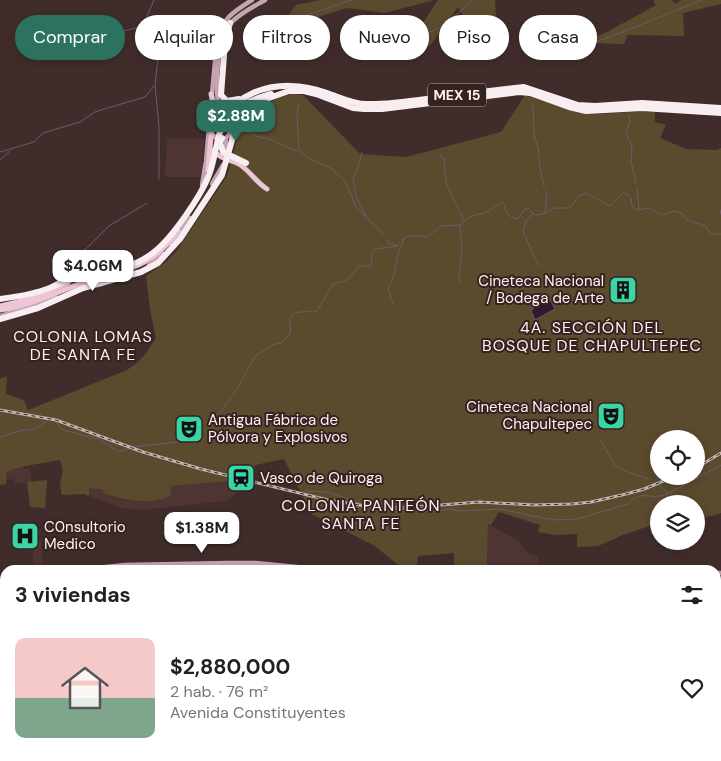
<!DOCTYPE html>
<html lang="es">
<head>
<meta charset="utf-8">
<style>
  :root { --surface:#fff; --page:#f6f6f6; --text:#202124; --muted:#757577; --line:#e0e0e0; --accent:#2c725e }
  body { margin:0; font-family:"DM Sans",sans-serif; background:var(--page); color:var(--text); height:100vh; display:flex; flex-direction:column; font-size:19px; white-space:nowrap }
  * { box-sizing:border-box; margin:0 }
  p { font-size:16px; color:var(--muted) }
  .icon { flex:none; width:28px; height:28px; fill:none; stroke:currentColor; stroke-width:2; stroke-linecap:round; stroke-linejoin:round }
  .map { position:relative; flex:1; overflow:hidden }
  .panel { position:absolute; left:0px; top:565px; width:721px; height:196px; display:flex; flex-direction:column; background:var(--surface); border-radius:15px 15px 0 0; box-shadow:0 2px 8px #0003 }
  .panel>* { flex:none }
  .banner { position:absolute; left:15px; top:15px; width:691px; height:45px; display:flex; gap:10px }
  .controls { position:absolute; left:650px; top:430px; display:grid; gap:10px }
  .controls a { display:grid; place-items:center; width:55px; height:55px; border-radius:50%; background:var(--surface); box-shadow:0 2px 8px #0003; font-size:25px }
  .price { position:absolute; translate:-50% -42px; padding:0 11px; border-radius:10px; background:#fff; color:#222; font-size:16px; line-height:32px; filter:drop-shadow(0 1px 2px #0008) }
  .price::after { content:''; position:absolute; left:50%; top:30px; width:15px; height:11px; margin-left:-8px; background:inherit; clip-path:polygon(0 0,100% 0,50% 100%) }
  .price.active { background:var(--accent); color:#fff }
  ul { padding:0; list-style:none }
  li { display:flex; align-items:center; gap:15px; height:125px; padding:0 15px }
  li+li { border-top:1px solid var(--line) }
  li span { display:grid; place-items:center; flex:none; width:140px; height:100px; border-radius:10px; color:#555 }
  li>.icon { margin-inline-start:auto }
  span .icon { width:60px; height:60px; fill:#fffc; stroke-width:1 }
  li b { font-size:21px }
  h2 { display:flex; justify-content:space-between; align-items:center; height:60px; padding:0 15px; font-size:21px }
  .chip { padding:0 18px; border-radius:22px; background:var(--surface); box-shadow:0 2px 8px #0003; font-size:18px; line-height:45px }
  .chip.active { background:var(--accent); color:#fff }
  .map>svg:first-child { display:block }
</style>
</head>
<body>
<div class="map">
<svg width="721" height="761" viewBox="0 0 721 761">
  <rect width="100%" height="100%" fill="#402d2b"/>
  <!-- built -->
  <g fill="#4e3432">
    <path d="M167,138l37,1 -2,38h-37z"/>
    <path d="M0,438l26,27 -17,6 15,-4v2l6,-1 2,14 -17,2 -1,-5 -7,1 -7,-2z"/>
    <path d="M230,481l15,5 -18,15 -85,9 -20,-2 -33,-12v-8h8l27,12h27l20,-14z"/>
    <path d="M488,524l29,16 11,13 10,4v13h-51z"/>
    <path d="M41,540l2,30h-10v-29z"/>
  </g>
  <!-- green -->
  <g fill="#5a4b2f" fill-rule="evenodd">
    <path d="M320,0h114l-49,13 -38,-5 -48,15 -11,-7 8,-11z"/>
    <path d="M438,0h57l1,20 -14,22 -20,6 5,-26 -9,-15 -28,39 -15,-11z"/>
    <path d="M655,0h17l3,4 6,-4h40v4l-38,9 1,23 -56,-1 -4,9 -43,-1 26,-11 49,-27 -3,-4z"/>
    <path d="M292,94l11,1 57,59 46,3 95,-25 24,-37 56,18c25,3 49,-3 74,-1v10l11,3 -6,13 26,11 31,1 4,-2v365l-10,3 -15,2v-14h-37v19l-34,11 -27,12 -21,1v-13l-21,1 -18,-3 2,-7 -41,-13 -8,13 -3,-1 -1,46h-33v-17l-36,3 -1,8 -9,6h-4l-29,-24 -63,-32 -28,-55 -29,6v4l-14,2 -12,-4 1,14 -59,5 -1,10c-21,10 -46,4 -67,-3v-3l-14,-2v8l-5,-2 -22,1 -2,-10 3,-16 -3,-9 -35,6 -19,6v12l-6,1v-106l7,-3 -1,18 18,6 4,10 99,-40 10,-7 9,-10 10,-15 -6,-28 -4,-34 20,-14 10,-10 51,-76 13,-47 8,-14 30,-17zM659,439h37v37h-37z"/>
    <path d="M47,480l-2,28 -15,-1 -3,-25z"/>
  </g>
  <!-- water -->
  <path fill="#321831" stroke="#6f596a" d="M546,300l5,1 4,8 -20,11 -4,-9 8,-9z"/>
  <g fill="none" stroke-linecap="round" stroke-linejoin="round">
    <!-- stream -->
    <g stroke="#6f596a" stroke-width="1">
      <path d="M154,0l-7,16v7l12,25 -4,37 4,42v52"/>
      <path d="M286,18l18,-2 47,-16"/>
      <path d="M419,36l19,-7 25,-20 8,-9"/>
      <path d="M584,45l26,-8 92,-37"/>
      <path d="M68,52l15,-2 32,-17 21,-5 10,-5"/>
      <path d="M533,103l1,32 4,13 2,21 4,17"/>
      <path d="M628,115l2,5 -4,14 6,12 -1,15 5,22"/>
      <path d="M250,132l6,4 13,3 25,11h5l11,9 21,9 14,13 12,28 20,18 6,8"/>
      <path d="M299,149l-2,-35 2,-11"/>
      <path d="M0,152l34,-10 9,-9 37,-11 15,-10 9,-3 41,-12 9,-11"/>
      <path d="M362,152l-3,13 -6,13 3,18 11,22"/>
      <path d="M439,153l5,6 2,24 12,25"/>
      <path d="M0,160l10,-9"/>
      <path d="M637,188l2,21"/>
      <path d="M720,210l1,4"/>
      <path d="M460,212l4,8"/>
      <path d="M545,212l2,-16 -2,-5"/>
      <path d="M532,214l-6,7 -3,11 16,34"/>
      <path d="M460,225c1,11 3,23 1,34 -1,9 -3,16 -1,25"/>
      <path d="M385,239l4,4 8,3"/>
      <path d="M58,268l21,-16 7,-3 23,-23 38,-23"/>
      <path d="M393,304l-5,-16c8,-12 6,-18 9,-30 1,-7 6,-12 6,-19"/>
      <path d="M216,418l21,-29 18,-33 17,-11 10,-3 8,-8c1,-5 -1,-11 0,-16 3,-9 19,-5 27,-7l16,-27 13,-3 13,-15h12l1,-11 3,-6 22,-3c9,-12 16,-11 30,-9l14,-11 19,-1 9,-8 18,-5 15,-10 2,2c2,9 5,13 14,15l7,-10 4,-1 4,6 6,1 6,-2 9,-5h16l9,-12 7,-3 24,13 12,-12h6l3,4 1,8 5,4 12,-2 12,7 14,-4 3,1 5,2 4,6 18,6 6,8h10"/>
      <path d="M0,437l19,-6 16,-2 14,-10 5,1 9,10 35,9 21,13 13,-5 63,-7"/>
      <path d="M601,441l13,23 6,5 28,10"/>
      <path d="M660,486l8,7"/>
      <path d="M307,491l20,1 53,18 20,2 39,-1 10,-2 10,2 41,-2 43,9 14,2 20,-1 51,-15c14,-15 20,-4 37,-9l56,-30"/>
      <path d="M716,711h5"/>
      <path d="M0,738l5,1"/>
      <path d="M74,756l6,5"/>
      <path d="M317,756l8,5"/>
      <path d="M143,761l1,-5"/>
      <path d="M302,761l2,-5"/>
      <path d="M409,761l1,-5"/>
    </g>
    <!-- secondary-tunnel -->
    <path stroke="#5c4a49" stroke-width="4.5" stroke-dasharray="4.5 2" stroke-linecap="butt" d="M220,112l5,21"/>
    <!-- secondary -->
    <g stroke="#c5a5b0" stroke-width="4.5">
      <path d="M214,104l3,3 6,-2v-6"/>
      <path d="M218,104c-2,-20 -2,-64 12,-80 8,-10 23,-17 35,-24"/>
      <path d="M212,134l6,6 7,-1 4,-4 4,-12 13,-18"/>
      <path d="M225,155l1,-14"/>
      <path d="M212,184l11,-19"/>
      <path d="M202,185l4,-24 11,-122c7,-22 16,-27 35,-39"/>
      <path d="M171,244l19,-26"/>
      <path d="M149,265l14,-11"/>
      <path d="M0,316l34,-11 21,-9"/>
      <path d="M77,570l48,-5 103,-2h28l71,7"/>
      <path d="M716,573h5"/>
      <path d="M0,585l5,-1"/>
      <path d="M713,761l8,-4"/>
    </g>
    <!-- primary -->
    <g stroke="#eec5d3" stroke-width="5">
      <path d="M214,150c6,10 16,9 25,14 11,7 17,18 28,25"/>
      <path d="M208,170l6,-66 -3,-10"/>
      <path d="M131,268c20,-7 35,-20 47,-37"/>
      <path d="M0,306l34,-8 34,-15"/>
      <path d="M0,310c35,-5 67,-23 101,-34"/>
    </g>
    <!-- highway -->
    <g stroke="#f8eef2" stroke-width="6">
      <path d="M230,23l-5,19 -4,53 6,6 12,-2"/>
      <path d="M481,92l43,-5 54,18 17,1 47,-3 79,5"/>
      <path d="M226,126c6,-19 27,-27 45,-32"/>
      <path d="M213,128l5,-14 14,-13"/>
      <path d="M222,138l-2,5 3,9"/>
      <path d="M225,153l21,10"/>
      <path d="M0,299c15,-2 30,-4 44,-9 8,-2 14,-7 21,-9 30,-8 65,-9 89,-29 18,-14 47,-56 55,-77 12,-33 5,-65 44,-82 23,-10 50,-9 74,0 12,4 26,11 39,11 28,1 62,-6 91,-9"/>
      <path d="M0,319l38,-11 45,-20 58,-16 17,-9 22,-24 42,-64 13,-45 6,-12 10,-9 18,-11 20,-7h15l12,3 37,14 11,1h18l137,-17 11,1 39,14 17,4 56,-3 79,5"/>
    </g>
    <defs>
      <g id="rail">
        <path d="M0,410l56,10 87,32 58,17 127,31 50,8h26l75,-6 55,3 38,-1 19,-2 35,-8 18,-5 32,-13"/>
        <path d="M696,468l25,-15"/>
      </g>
    </defs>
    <!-- rail casing -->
    <use href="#rail" stroke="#c2b3b1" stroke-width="3"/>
    <!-- rail -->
    <use href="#rail" stroke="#352322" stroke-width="1" stroke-dasharray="4" stroke-linecap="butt"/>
  </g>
  <!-- icons -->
  <defs>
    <symbol id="building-square" viewBox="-11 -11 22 22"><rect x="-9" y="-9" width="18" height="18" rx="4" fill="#3ad4a5" stroke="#352322"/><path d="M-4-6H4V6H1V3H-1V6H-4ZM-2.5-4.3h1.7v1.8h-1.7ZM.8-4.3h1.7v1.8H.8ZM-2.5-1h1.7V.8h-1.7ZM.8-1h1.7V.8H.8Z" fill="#111"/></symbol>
    <symbol id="theatre-square" viewBox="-11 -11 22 22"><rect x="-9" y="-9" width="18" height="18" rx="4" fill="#3ad4a5" stroke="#352322"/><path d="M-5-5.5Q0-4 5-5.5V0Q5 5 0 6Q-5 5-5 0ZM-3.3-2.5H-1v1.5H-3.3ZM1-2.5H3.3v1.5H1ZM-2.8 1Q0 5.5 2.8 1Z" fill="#111"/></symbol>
    <symbol id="station-square" viewBox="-11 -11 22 22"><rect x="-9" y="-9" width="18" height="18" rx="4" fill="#3ad4a5" stroke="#352322"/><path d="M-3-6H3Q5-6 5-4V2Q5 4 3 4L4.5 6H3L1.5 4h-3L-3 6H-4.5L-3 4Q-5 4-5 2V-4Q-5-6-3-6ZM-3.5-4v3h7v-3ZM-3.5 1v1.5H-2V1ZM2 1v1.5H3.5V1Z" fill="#111"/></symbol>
    <symbol id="hospital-square" viewBox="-11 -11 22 22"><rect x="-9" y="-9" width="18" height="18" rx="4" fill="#3ad4a5" stroke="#352322"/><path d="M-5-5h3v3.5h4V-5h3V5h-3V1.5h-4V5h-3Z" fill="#111"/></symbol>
  </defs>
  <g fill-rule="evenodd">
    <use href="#building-square" x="607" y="274" width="32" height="32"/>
    <use href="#theatre-square" x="595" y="400" width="32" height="32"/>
    <use href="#theatre-square" x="173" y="413" width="32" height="32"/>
    <use href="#station-square" x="225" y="462" width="32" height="32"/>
    <use href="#hospital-square" x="9" y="520" width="32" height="32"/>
  </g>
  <g text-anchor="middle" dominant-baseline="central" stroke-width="4" stroke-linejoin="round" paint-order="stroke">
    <!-- shield labels -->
    <rect fill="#352322" stroke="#c2b3b2" stroke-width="1" x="428" y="83.5" width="58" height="23" rx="4"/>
    <g font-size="14" font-weight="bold" fill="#fef1f0">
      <text x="457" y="95">MEX 15</text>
    </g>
    <!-- poi labels -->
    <g font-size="15" fill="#fef1f0" stroke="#352322" text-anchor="start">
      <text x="604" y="281" text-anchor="end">Cineteca Nacional<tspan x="604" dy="17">/ Bodega de Arte</tspan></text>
      <text x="592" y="407" text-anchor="end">Cineteca Nacional<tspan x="592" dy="17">Chapultepec</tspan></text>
      <text x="208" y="420">Antigua Fábrica de<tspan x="208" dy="17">Pólvora y Explosivos</tspan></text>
      <text x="260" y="478">Vasco de Quiroga</text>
      <text x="44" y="527">C0nsultorio<tspan x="44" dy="17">Medico</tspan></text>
    </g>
    <!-- neighbourhood labels -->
    <g font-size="16" letter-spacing="1" fill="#fef1f0" stroke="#352322">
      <text x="592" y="327">4A. SECCIÓN DEL<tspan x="592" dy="18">BOSQUE DE CHAPULTEPEC</tspan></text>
      <text x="83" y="336">COLONIA LOMAS<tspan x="83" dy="18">DE SANTA FE</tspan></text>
      <text x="361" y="505">COLONIA PANTEÓN<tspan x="361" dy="18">SANTA FE</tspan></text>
    </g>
  </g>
</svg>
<div class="controls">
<a><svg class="icon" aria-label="locate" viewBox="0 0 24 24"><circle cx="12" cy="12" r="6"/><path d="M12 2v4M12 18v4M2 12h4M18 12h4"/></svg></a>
<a><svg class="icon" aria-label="layers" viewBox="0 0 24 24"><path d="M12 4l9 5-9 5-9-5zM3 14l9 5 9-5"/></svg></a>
</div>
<b class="price active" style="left:236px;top:142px">$2.88M</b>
<b class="price" style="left:93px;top:292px">$4.06M</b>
<b class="price" style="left:202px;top:554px">$1.38M</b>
<div class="banner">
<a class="chip active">Comprar</a>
<a class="chip">Alquilar</a>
<a class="chip">Filtros</a>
<a class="chip">Nuevo</a>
<a class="chip">Piso</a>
<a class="chip">Casa</a>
</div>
<section class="panel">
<h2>3 viviendas<svg class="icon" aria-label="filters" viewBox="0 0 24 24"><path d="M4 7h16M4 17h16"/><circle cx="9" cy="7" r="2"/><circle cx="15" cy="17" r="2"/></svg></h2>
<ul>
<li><span style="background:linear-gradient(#f6c9c9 60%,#7fa58c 0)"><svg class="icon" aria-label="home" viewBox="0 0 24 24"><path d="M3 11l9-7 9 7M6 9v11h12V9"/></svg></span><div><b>$2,880,000</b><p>2 hab. · 76 m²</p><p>Avenida Constituyentes</p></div><svg class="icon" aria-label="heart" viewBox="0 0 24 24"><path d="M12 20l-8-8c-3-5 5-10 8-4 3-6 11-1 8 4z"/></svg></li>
</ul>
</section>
</div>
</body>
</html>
